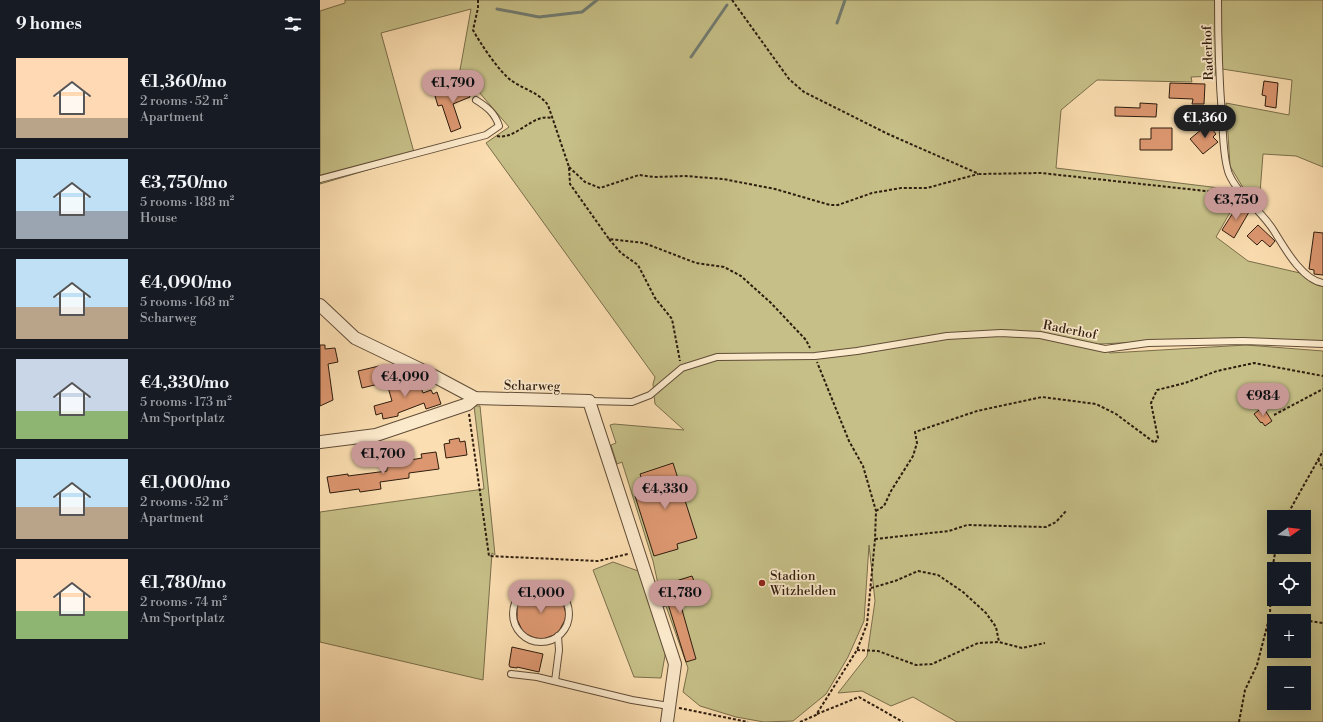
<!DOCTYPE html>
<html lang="en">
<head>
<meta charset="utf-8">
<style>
  :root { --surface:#171b24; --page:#20242c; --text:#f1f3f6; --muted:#9ea1a6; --line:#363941; --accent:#c59692 }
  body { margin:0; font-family:"Libre Bodoni",serif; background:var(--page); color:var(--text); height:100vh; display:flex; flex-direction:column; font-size:15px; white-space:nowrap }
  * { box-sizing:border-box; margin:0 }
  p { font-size:13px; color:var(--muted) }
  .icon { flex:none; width:22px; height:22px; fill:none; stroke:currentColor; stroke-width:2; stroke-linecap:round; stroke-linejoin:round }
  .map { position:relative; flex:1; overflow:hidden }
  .side { display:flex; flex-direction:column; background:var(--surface); width:320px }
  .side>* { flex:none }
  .needle { width:26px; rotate:76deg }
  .fabs { position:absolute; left:947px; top:510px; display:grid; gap:8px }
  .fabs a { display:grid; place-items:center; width:44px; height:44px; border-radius:0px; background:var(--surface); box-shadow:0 4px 16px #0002; font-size:20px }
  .price { position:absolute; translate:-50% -34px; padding:0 9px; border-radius:14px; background:var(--accent); color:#111; font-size:13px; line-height:26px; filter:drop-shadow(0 1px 2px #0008) }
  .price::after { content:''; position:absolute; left:50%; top:24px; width:12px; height:9px; margin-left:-6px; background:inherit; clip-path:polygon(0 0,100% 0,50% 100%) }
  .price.current { background:#222; color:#fff }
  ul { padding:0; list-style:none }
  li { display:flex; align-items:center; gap:12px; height:100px; padding:0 16px }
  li+li { border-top:1px solid var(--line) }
  li span { display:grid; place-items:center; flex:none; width:112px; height:80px; border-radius:0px; color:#555 }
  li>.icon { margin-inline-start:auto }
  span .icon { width:48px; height:48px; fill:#fffc; stroke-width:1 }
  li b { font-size:17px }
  h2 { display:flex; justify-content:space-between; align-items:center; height:48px; padding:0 16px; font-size:17px }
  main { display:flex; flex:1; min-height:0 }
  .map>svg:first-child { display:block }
</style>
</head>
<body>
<main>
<section class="side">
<h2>9 homes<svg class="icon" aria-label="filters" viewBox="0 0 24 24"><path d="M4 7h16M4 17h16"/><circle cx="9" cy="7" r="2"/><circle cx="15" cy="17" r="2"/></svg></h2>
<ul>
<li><span style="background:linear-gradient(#ffd9b3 75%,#b9a48a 0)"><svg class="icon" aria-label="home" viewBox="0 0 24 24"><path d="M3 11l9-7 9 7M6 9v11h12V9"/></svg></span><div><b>€1,360/mo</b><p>2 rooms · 52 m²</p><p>Apartment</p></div></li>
<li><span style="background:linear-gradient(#bfe0f5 65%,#9aa5b1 0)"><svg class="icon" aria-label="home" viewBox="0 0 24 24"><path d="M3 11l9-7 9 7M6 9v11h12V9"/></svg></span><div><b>€3,750/mo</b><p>5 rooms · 188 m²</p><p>House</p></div></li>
<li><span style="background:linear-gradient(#bfe0f5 60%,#b9a48a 0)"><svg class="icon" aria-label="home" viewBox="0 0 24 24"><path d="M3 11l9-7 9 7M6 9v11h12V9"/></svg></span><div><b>€4,090/mo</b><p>5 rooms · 168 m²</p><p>Scharweg</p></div></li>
<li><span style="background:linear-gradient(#c9d6e8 65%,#8fb573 0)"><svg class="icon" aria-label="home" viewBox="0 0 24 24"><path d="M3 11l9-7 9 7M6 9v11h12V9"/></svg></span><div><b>€4,330/mo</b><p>5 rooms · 173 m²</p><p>Am Sportplatz</p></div></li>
<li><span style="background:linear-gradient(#bfe0f5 60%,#b9a48a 0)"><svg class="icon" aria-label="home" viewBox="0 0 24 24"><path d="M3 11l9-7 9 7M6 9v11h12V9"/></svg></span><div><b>€1,000/mo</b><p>2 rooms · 52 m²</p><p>Apartment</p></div></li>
<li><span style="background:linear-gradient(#ffd9b3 65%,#8fb573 0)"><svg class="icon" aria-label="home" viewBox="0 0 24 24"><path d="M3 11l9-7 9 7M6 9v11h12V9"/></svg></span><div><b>€1,780/mo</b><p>2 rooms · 74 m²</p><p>Am Sportplatz</p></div></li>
</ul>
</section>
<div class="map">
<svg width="1003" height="722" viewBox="0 0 1003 722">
  <rect width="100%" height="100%" fill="#fbdeb1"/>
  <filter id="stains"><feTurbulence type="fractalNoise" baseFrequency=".005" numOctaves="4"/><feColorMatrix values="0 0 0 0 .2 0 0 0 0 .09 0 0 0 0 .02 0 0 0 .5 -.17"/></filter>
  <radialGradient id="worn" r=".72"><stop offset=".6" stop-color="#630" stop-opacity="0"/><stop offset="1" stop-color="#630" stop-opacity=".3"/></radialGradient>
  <!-- green -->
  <g fill="#c6bf87" stroke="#7a6e4b" fill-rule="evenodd">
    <path d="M25,0h978v167l-27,-11 -33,-2 -4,52 -17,-20 -12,-20 -4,-63 63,12 3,-35 -76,-12 -1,8 -24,1 1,5 -95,-2 -36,30 -5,58 172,21 8,13 -20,35 32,24 52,12 14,10 9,3v55l-94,-3 -130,6 11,9 136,-8 77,6v371h-366l-44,-25 -22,9 -29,-15 -24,2 29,-37 8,-55 -6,-56 -5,76 -16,36 -22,37 -33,27 -29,1 -28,-5 -36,-11 -17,-14 5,-24 -22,-62 -3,1 -10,-46 -31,-99 -5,2 -6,-19 5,-2 -6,-18 4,-1 70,6 -29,-26 -2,-20 2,-7 -169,-234 23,-16 -49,-57 11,-61 -90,24 34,123 -95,28v-173l25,-8zM954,517h30v30h-30zM954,569h30v30h-30zM954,621h30v30h-30zM954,673h30v30h-30z"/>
    <path d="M154,406h6l15,149 -3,-2 -9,127 -163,-38v-130l164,-23z"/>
    <path d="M293,562l28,10 25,78 -5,28 -27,-1 -41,-107z"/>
  </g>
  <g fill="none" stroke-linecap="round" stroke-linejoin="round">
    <!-- stream -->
    <g stroke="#727c71" stroke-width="3">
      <path d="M177,9l42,8 43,-5 15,-12"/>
      <path d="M517,23l8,-23"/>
      <path d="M371,57l36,-52"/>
    </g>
  </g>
  <!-- building -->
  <g fill="#dc9770" stroke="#2e1d0f">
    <path d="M944,81l14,2 -2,25 -11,-2 1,-10 -4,-1z"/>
    <path d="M144,82l6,15 -17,7 8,24 -10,4 -9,-27 -4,1 -3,-10 21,-7 -1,-3z"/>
    <path d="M850,83l35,1 -1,20h-12l1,-5 -24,-1z"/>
    <path d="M820,103l17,1 -1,13 -41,-1v-9l25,1z"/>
    <path d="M888,124l8,10 -3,3 5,5 -15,12 -13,-15z"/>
    <path d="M831,128h21v22h-32v-11h11z"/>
    <path d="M918,205l11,7 -15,26 -12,-8z"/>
    <path d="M938,225l17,16 -5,6 -8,-7 -5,5 -10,-9z"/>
    <path d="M994,232l9,1v42l-9,-1v-4l-5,-1z"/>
    <path d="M0,345h5v4l10,-1 3,14 -10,2 5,36 -13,6z"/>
    <path d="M59,366l4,17 -21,5 -4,-17z"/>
    <path d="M78,373l1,5 5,-1 2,13 14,-5 3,8 8,-3 2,4 4,-2 4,12 -15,5 -2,-6 -26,10v3l-15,3 -1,-6 -6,2 -2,-9 18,-5 -7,-24z"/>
    <path d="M943,407l9,14 -7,5 -3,-4 -1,1 -7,-9z"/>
    <path d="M139,438l1,4 5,-1 2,14 -21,3 -2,-14 6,-1 -1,-3z"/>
    <path d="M116,452l3,17 -30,4v5l-29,4 1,7 -21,3 -1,-3 -29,4 -3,-16 21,-3v2l39,-5v-4l5,-1v-3l30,-5 -1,-4z"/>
    <path d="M353,463l24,75 -20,6 1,5 -24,7 -19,-60 11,-4 -6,-18z"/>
    <path d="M372,576l4,10 -19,6 19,67 -10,3 -18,-58 -3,1 -4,-13 7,-2 -2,-6z"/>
    <path d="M218,589l12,2 10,7 3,5 3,11 -1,6 -6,11 -5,4 -11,4 -8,-1 -9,-4 -4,-4 -5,-11v-12l2,-5 8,-9z"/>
    <path d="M192,647l31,7 -4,18 -22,-5v1l-7,-1 -1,-2z"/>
  </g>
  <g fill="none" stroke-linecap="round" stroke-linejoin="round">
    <defs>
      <g id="service">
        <path d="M898,0c0,39 1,77 4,116 1,16 1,43 7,58 9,21 33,37 45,57 10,16 28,49 49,52"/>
        <path d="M0,179l166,-44 13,-9c-4,-13 -12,-19 -23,-26"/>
        <path d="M269,401l43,1 18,-7 32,-27 35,-11 98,-1 42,-5 90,-15 54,-3 39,2 65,14 43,-6 95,-2 80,3"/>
        <circle cx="221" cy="614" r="28"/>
        <path d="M191,674l26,3 95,23 37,6"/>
        <path d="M235,681l4,-31 -1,-14"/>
      </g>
      <g id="minor">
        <path d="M0,305l35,33 75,36 45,24 114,3 86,263 -8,58"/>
        <path d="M0,442l56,-7 92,-31 7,-6"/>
      </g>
    </defs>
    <!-- service casing -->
    <use href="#service" stroke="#614d38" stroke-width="8"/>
    <!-- minor casing -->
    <use href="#minor" stroke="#614d38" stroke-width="14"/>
    <!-- path -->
    <g stroke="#2e1d0f" stroke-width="2" stroke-dasharray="3 2" stroke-linecap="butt">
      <path d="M158,0v8l-5,22c7,13 27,43 39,51 13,9 26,11 36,24l21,62 1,17 39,55 35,4 52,20 28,4 17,9 30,27 35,37 4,8"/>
      <path d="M412,0l57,79 15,13 84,42 91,40 62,-1 192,21"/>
      <path d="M177,136c20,4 35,-23 55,-18"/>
      <path d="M249,167l16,15 15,6 39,-13 15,2 31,-1 38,3 52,10 55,16h8l34,-12 29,-5h26l51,-14"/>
      <path d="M289,239l12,14 17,12 17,33 17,21 8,42"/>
      <path d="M149,414l20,142 109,5 30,-7"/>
      <path d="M954,415l49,-26"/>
      <path d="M998,459l5,10"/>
      <path d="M556,511l8,-5 7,-15 22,-35 4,-13 -2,-11 62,-21 65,-14 54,7 20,10 39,29 3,-5 -7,-35 6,-13 28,-7 32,-12 37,-8 69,13"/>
      <path d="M966,517l37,-66"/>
      <path d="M555,539l74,-8 18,-6 79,2 10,-5 10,-11"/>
      <path d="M551,588l24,-7 23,-10 20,4 25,17 23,21 10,14 3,15"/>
      <path d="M950,615l53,8"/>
      <path d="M537,650l21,1 38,14 16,-1 46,-21 21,-1 23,6 23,-5"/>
      <path d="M359,708l69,14"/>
      <path d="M497,714l42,-17 44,25"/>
      <path d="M480,722l16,-7 41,-65 10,-26 8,-85 1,-28 -13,-45 -14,-25 -32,-79"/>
      <path d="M919,722l6,-32 12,-25 13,-50 1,-38 5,-30"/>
    </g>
    <!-- service -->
    <use href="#service" stroke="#fceacc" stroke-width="6"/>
    <!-- minor -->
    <use href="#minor" stroke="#fceacc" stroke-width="12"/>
  </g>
  <!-- markers -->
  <circle fill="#8f2418" stroke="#fceacc" stroke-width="1.5" cx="442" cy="583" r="4"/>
  <g text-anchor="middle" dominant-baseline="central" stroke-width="3.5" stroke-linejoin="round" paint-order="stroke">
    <!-- street labels -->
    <g font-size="13" fill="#2e1d0f" stroke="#fceacc">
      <text transform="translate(888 53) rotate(-92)">Raderhof</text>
      <text transform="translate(750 330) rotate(11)">Raderhof</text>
      <text transform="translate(212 386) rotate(1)">Scharweg</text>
    </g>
    <!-- poi labels -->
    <g font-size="13" fill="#2e1d0f" stroke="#fceacc" text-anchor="start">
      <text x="450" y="576">Stadion<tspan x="450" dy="15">Witzhelden</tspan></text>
    </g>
  </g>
  <rect width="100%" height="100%" filter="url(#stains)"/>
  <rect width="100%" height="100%" fill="url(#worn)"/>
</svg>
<div class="fabs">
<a><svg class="needle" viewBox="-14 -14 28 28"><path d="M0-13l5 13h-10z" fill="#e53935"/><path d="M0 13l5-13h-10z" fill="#9ea1a6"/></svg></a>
<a><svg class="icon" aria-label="locate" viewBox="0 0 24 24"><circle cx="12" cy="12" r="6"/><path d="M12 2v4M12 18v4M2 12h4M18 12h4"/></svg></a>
<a>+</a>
<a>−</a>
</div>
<b class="price" style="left:133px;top:104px">€1,790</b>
<b class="price current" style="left:885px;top:139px">€1,360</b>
<b class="price" style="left:916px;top:221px">€3,750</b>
<b class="price" style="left:85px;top:398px">€4,090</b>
<b class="price" style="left:943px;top:417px">€984</b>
<b class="price" style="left:63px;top:475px">€1,700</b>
<b class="price" style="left:345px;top:510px">€4,330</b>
<b class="price" style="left:221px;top:614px">€1,000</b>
<b class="price" style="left:360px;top:614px">€1,780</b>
</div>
</main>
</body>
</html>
